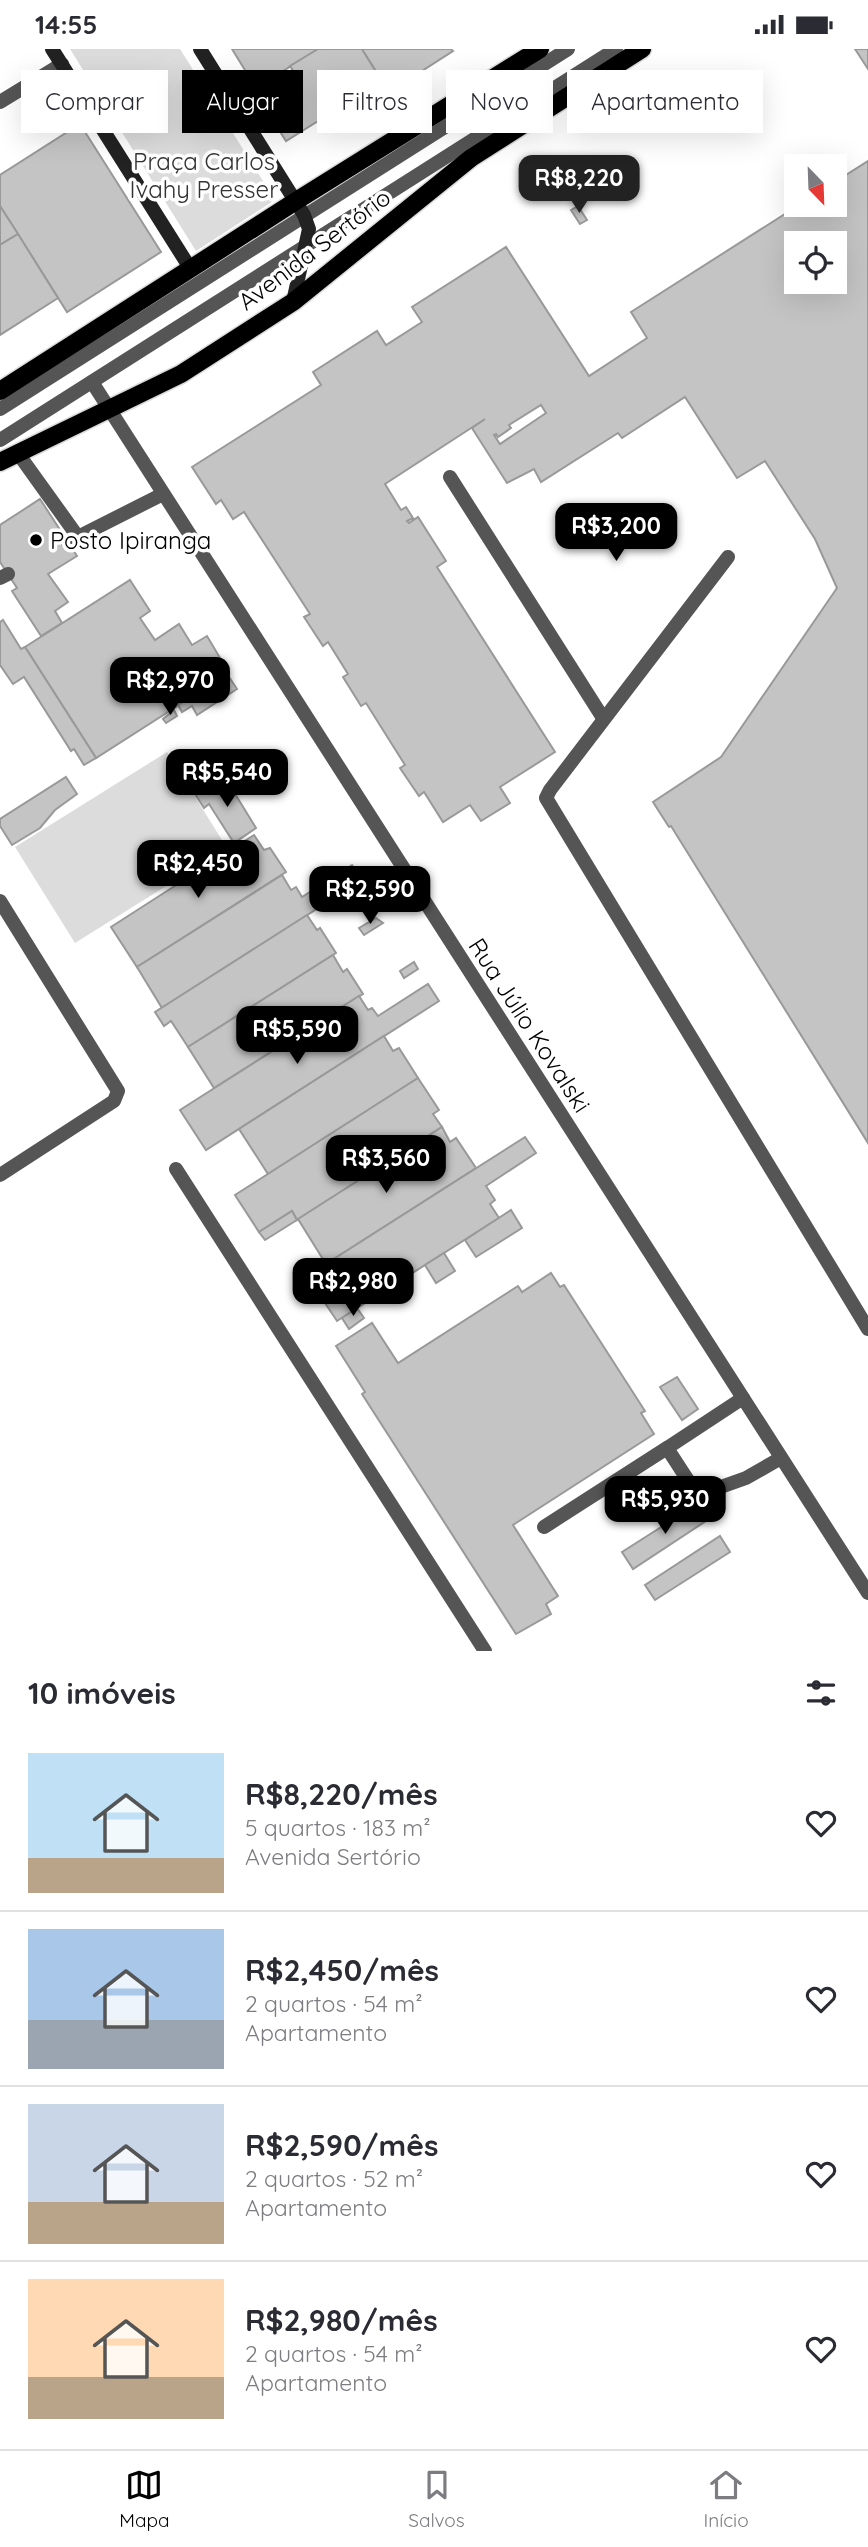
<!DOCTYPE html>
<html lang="pt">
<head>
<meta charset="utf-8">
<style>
  :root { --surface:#fff; --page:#f2f2f3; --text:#2b2b33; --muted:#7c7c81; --line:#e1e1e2; --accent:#000 }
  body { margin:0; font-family:Quicksand,sans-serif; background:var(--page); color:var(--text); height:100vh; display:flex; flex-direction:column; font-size:26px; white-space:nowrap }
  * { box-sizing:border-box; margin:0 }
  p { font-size:23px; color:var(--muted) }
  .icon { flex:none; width:38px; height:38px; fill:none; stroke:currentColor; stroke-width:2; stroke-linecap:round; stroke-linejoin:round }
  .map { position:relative; height:1602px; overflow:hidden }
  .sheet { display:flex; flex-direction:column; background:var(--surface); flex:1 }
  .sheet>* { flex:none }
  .top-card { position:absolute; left:21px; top:21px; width:826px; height:63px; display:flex; gap:14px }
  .needle { width:46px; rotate:157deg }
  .fabs { position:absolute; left:784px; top:105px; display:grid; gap:14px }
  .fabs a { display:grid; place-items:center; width:63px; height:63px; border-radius:0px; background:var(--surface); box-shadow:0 7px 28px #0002; font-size:35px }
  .price { position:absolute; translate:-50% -60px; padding:0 16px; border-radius:14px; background:var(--accent); color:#fff; font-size:23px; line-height:46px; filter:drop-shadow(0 2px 4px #0008) }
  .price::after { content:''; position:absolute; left:50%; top:42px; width:21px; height:16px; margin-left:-10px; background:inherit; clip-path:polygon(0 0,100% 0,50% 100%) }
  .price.active { background:#222; color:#fff }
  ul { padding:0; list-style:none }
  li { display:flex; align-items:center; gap:21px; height:175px; padding:0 28px }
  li+li { border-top:2px solid var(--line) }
  li span { display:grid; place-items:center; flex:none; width:196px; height:140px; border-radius:0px; color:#555 }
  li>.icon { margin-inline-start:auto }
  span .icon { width:84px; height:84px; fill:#fffc; stroke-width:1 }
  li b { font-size:30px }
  h2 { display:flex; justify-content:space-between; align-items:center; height:84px; padding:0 28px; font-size:30px }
  .chip { padding:0 24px; border-radius:0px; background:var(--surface); box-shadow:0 7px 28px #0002; font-size:24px; line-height:63px }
  .chip.active { background:var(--accent); color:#fff }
  .status { display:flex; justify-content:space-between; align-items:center; height:49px; padding:0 35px; background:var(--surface); direction:ltr }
  .status svg { height:19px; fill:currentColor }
  .tab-bar { display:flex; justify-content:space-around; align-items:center; height:98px; border-top:2px solid var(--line); background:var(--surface); font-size:19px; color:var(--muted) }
  .tab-bar a { display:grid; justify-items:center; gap:4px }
  .tab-bar .active { color:var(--accent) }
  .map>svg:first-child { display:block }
</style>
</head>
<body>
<div class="status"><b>14:55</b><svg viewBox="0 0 49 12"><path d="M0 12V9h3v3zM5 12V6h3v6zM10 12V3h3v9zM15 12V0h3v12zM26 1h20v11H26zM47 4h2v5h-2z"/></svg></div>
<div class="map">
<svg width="868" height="1602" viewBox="0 0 868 1602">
  <rect width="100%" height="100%" fill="#fff"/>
  <!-- green -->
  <g fill="#dcdcdc">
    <path d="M70,0h110l95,151 -79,51z"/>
    <path d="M167,703l60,96 -152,95 -60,-96z"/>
  </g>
  <!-- building -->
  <g fill="#c4c4c4" stroke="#999" stroke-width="2" fill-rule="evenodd">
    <path d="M232,0h86l-62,39z"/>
    <path d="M318,0h44l20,32 -96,60 -24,-38 37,-23 -9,-14z"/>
    <path d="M362,0h89l2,2 -64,41z"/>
    <path d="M855,0h13v20z"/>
    <path d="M80,75l81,128 -94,60 -67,-106v-31z"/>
    <path d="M868,112v982l-197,-317 -2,1 -16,-25 68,-45 116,-169 -22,-49 -50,-78 -28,17 -52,-81 -63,41 -4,-5 -77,49 -7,-13 -27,14 -35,-55 13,-9 -100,65 16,26 5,-3 7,11 -6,3 2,2 9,-6 28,44 -9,6 118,185 -55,35 10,16 -29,18 -11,-16 -27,17 -19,-30 -5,4 -19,-28 5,-3 -39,-62 -5,3 -18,-29 5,-3 -20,-32 -5,4 -19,-29 6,-3 -66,-102 -11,7 -12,-19 -5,4 -24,-37 129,-82 -8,-13 64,-41 9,14 36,-23 -10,-15 94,-60 83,129 58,-38 -16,-26 168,-107h36v-23zM796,194h39v39h-39zM541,356l5,8 -46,31 -6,-9 2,-1 2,3 13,-9 -2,-3z"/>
    <path d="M0,157l18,28 -18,11z"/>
    <path d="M578,157l9,14 -7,4 -9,-14z"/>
    <path d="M18,185l40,64 -58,37v-90z"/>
    <path d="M40,450l37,57 -29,18 20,28 -13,9 7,12 -21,13 -29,-45 5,-3 -17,-26v-37z"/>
    <path d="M130,531l20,31 -10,7 15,22 24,-16 13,21 15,-9 22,37 -133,85 -71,-111z"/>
    <path d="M3,571l18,29 4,-2 71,111 -12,7 -10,-16 -3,2 -47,-74 -11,7 -13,-19v-43z"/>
    <path d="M227,625l10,15 -40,26 -5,-9 -10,6 -4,-7z"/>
    <path d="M174,661l3,6 -11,7 -3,-4z"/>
    <path d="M224,727l32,52 -22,15 -25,-39 -5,4 -9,-14z"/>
    <path d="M66,728l11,17 -22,16 -15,18 -28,17 -12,-19v-7z"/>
    <path d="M254,786l10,15 6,-2 16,24 -149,95 -26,-40z"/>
    <path d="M352,816l10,15 -200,128 -25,-41 145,-92 9,15 5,-3 6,10z"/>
    <path d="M307,866l10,15 3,-2 16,25 -148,94 -17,-26 -7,5 -9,-14z"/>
    <path d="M376,869l7,5 -19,12 -5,-7z"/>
    <path d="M333,906l10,17 4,-3 16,25 -149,94 -26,-41z"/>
    <path d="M414,913l4,7 -14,9 -4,-7z"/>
    <path d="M428,935l11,17 -233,149 -26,-40 179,-114 9,14 4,-2 6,8z"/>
    <path d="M384,987l9,15 6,-3 19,30 -150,96 -29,-45z"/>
    <path d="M418,1029l21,32 -6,4 9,13 -145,93 -5,-9 -33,21 -24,-37z"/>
    <path d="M442,1078l8,15 6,-4 20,30 -150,96 -28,-45z"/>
    <path d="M525,1088l11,16 -50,33 9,14 -5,4 9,14 -162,103 -30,-45z"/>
    <path d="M511,1161l11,18 -46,29 -11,-17z"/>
    <path d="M292,1162l5,9 -32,20 -6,-8z"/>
    <path d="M444,1204l11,18 -19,12 -11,-18z"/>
    <path d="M551,1224l9,14 4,-2 81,126 -4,2 13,21 -141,91 45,71 -12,8 5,10 -35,20 -154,-240 3,-2 -29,-46 36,-23 26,40 120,-77 4,6z"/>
    <path d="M357,1259l7,10 -15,11 -7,-11z"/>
    <path d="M677,1328l21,32 -16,11 -22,-33z"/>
    <path d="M699,1454l10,16 -76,50 -11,-17z"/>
    <path d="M720,1487l10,16 -75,48 -10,-15z"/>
  </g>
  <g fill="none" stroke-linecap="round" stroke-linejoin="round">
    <defs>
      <g id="primary">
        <path d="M0,342l296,-190 244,-152"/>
        <path d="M0,413l181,-88 112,-72 178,-144 171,-109"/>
      </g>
    </defs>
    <!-- primary casing -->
    <use href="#primary" stroke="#dbdbdb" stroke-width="21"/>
    <!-- lane -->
    <g stroke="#555" stroke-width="14">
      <path d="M92,333l776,1211"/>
      <path d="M0,360l568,-360"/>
      <path d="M0,391l616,-391"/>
      <path d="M17,403l61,85"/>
      <path d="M450,428l153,241"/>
      <path d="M68,493l95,-48"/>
      <path d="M728,508l-178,233 -4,8 322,531"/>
      <path d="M0,529l8,-4"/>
      <path d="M0,852l118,190 -4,10 -114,74"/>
      <path d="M176,1120l309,482"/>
      <path d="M743,1349l-76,50 26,40 8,6 45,-16 35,-20"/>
      <path d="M544,1478l123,-79"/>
    </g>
    <!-- street -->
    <path stroke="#555" stroke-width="14" d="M0,53l62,-38"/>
    <!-- secondary -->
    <g stroke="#222" stroke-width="14">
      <path d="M52,0l138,219"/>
      <path d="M200,0l104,166 5,14 -16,73"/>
    </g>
    <!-- primary -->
    <use href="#primary" stroke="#000" stroke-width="18"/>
  </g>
  <!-- markers -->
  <circle fill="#000" stroke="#fff" stroke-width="2.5" cx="36" cy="491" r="7"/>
  <g text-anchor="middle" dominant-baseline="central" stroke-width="7" stroke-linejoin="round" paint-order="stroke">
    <!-- park labels -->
    <g font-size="24" fill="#333" stroke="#fff">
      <text x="204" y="112">Praça Carlos<tspan x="204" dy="28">Ivahy Presser</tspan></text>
    </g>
    <!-- street labels -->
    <g font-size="24" fill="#000" stroke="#fff">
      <text transform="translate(314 200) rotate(-37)">Avenida Sertório</text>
      <text transform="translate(530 976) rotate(57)">Rua Júlio Kovalski</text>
    </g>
    <!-- poi labels -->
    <g font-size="24" fill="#000" stroke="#fff" text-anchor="start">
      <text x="50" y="491">Posto Ipiranga</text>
    </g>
  </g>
</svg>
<div class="fabs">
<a><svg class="needle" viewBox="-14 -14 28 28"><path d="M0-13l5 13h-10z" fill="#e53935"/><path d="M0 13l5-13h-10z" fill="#7c7c81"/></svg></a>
<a><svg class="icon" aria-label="locate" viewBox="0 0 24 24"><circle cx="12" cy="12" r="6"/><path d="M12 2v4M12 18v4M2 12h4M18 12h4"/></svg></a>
</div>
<b class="price active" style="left:579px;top:166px">R$8,220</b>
<b class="price" style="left:616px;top:514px">R$3,200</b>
<b class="price" style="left:170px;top:668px">R$2,970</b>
<b class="price" style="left:227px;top:760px">R$5,540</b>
<b class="price" style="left:198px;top:851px">R$2,450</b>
<b class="price" style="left:370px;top:877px">R$2,590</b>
<b class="price" style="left:297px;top:1017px">R$5,590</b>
<b class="price" style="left:386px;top:1146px">R$3,560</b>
<b class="price" style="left:353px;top:1269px">R$2,980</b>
<b class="price" style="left:665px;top:1487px">R$5,930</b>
<div class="top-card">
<a class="chip">Comprar</a>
<a class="chip active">Alugar</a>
<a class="chip">Filtros</a>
<a class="chip">Novo</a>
<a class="chip">Apartamento</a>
</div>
</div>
<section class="sheet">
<h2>10 imóveis<svg class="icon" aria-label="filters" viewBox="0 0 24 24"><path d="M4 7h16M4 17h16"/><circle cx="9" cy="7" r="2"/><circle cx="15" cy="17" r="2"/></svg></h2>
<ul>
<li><span style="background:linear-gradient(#bfe0f5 75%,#b9a48a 0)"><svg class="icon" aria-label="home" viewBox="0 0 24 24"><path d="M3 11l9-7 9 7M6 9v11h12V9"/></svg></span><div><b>R$8,220/mês</b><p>5 quartos · 183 m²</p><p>Avenida Sertório</p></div><svg class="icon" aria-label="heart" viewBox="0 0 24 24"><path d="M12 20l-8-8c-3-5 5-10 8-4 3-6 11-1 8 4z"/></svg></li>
<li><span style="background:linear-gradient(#a9c7e8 65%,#9aa5b1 0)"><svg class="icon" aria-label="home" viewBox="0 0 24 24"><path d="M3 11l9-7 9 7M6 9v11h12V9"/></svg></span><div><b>R$2,450/mês</b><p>2 quartos · 54 m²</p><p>Apartamento</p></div><svg class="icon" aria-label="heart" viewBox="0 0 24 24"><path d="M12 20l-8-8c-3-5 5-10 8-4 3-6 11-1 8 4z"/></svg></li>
<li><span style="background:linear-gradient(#c9d6e8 70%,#b9a48a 0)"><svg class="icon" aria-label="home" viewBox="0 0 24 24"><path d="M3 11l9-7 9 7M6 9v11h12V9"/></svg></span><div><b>R$2,590/mês</b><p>2 quartos · 52 m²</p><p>Apartamento</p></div><svg class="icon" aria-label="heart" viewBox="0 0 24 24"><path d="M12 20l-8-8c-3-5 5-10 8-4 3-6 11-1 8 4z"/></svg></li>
<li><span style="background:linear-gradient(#ffd9b3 70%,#b9a48a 0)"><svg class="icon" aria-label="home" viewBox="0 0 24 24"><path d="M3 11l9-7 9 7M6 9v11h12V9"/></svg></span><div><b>R$2,980/mês</b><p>2 quartos · 54 m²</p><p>Apartamento</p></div><svg class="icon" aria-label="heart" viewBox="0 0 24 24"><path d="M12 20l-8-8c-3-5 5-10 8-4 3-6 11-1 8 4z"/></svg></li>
</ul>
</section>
<nav class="tab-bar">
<a class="active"><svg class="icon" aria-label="map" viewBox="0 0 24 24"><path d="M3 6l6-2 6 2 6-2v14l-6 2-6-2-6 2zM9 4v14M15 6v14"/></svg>Mapa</a>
<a><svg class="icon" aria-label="saved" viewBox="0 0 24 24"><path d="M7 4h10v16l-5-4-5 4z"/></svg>Salvos</a>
<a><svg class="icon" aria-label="home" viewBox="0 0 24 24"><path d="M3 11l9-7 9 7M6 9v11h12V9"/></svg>Início</a>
</nav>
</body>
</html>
